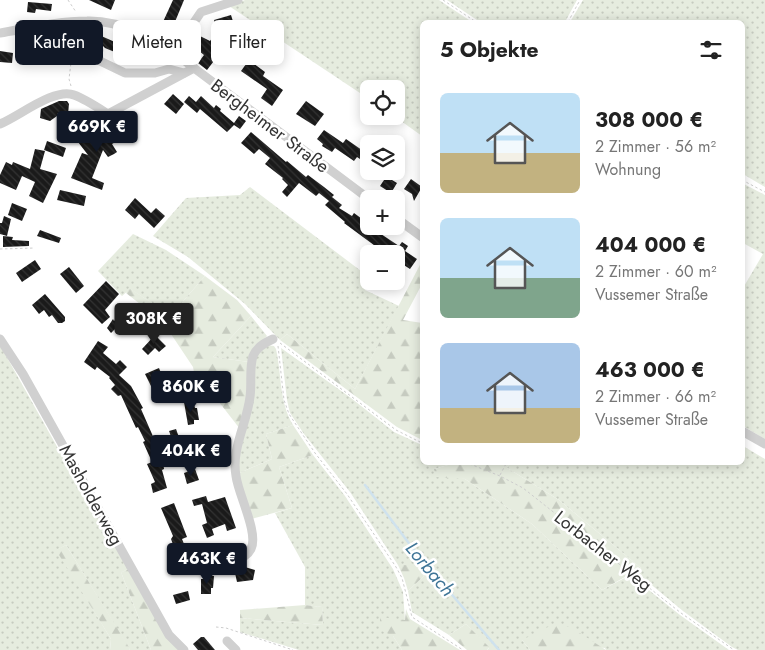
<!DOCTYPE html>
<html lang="de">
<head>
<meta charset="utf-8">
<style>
  :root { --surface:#fff; --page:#f6f6f6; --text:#222; --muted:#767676; --accent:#111827 }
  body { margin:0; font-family:Jost,sans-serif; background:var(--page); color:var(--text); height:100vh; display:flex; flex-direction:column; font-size:19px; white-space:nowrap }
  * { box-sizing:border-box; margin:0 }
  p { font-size:16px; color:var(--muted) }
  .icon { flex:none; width:28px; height:28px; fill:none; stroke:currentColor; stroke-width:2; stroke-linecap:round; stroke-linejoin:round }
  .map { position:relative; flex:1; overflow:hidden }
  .details { position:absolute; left:420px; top:20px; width:325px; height:445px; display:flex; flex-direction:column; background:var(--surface); border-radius:8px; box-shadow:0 2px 12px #0003 }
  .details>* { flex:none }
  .top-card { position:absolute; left:15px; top:20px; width:330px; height:45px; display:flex; gap:10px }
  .controls { position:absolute; left:360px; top:80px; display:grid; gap:10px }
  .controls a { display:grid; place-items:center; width:45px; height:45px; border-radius:8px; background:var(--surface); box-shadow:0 2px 12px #0003; font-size:25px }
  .price { position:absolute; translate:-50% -42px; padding:0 11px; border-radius:5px; background:var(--accent); color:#fff; font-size:16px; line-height:32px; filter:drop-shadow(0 1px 2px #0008) }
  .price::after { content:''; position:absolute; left:50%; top:30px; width:15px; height:11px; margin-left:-8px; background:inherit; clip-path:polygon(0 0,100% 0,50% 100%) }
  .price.active { background:#222; color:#fff }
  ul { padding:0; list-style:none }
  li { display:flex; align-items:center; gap:15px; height:125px; padding:0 20px }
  li span { display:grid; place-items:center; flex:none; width:140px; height:100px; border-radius:8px; color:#555 }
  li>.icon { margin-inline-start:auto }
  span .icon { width:60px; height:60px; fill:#fffc; stroke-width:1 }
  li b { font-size:21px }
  h2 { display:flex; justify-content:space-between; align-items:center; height:60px; padding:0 20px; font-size:21px }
  .chip { padding:0 18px; border-radius:8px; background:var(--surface); box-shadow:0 2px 12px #0003; font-size:18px; line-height:45px }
  .chip.active { background:var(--accent); color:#fff }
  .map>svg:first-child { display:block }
</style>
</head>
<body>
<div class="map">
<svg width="765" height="650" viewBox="0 0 765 650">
  <defs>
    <pattern id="grass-dots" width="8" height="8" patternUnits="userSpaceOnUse" patternTransform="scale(1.25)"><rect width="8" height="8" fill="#e6ecdf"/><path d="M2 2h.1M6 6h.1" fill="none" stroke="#c6cbc0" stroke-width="1.8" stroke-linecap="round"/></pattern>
    <pattern id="forest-firs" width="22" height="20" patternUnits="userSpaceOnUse" patternTransform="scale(1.25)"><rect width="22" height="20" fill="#e6ecdf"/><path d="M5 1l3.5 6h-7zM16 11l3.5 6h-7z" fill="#c6cbc0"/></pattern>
    <pattern id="building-back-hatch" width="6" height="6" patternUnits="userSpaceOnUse" patternTransform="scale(1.25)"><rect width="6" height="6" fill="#1a1a1a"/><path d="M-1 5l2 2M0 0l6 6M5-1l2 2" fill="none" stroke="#333"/></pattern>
  </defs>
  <rect width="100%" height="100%" fill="#fff"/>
  <!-- grass -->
  <g fill="url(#grass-dots)">
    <path d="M245,0h194l33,22h-50v114l-28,-20h2v-27h-27v10l-140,-93z"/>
    <path d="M447,0h130l-12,22h-85z"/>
    <path d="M583,0h182v187l-22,-13 -1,-152h-172z"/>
    <path d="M742,183l23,12v244l-22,-13v-138l20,-34 -20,-11z"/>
    <path d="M250,187l119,90v4h2l-6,9 34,16 -44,83 -68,-55 -7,6 -35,-36 -57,-47 -35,-21 33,-38 54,-3z"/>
    <path d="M133,234l33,16 39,26 -34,39 -41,-26 -8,7 -24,-25z"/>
    <path d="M251,316l16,20 -15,15 -3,11 -36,-5z"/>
    <path d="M0,345l92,164 38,60 -9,3 30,78h-21l-64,-105 -9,5 54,89 -1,11h-110z"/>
    <path d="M266,345l8,1 2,3c6,27 3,52 17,76l-27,9 6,25 -35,15 -1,-18 19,-102z"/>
    <path d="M281,348l70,50 43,34 28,13v17l33,1 -21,6 31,10 67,45 70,66 28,-15 50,40 49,35h-123l-1,-2 -83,-8 8,10h-43l2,-2 -23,-24 -17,11 -37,-23 -4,-21 16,-15 -5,-10 -21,-1 -48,-73 -46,-58 -14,-21 -3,-13z"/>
    <path d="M743,446l22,13v191h-27l-6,-3 -49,-36 -47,-39 5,-4 -82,-68 -52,-32 3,-6h232z"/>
    <path d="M313,455l32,41 48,73 10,23 2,28 -12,16 9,14h-103l-59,-18v-14l83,7 -1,-18 -17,-2v-38l-30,-54 17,-5 -13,-41z"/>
  </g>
  <!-- forest -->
  <g fill="url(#forest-firs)">
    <path d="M422,261v23l-19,36 19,3v117l-25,-13 -117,-87 7,-6 68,55z"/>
    <path d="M205,276l32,24 14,16 -38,41 36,5 -1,35 -8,32 -28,-36h-14l-5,-26 -30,-45 -37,-29 3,-5 42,27z"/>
    <path d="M293,425l20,30 -34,12 13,41 -41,11 -14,-45 35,-15 -6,-25z"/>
    <path d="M455,463h55l-3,5 52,32 82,68 -39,22 -70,-66 -67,-45 -29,-2 -2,-8z"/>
    <path d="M66,545l61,99 3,6h-20l1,-11 -55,-89z"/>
    <path d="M398,565h21l5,11 -16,15 -4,-13z"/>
    <path d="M130,569l48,80v1h-27l-30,-78z"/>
    <path d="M305,605l17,2 1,18 -83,-7v-8z"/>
    <path d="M406,609l4,10 50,31h-58l-9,-14 -13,-6v-13l25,3z"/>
    <path d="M556,623l16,5 34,22h-76l-8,-10z"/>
    <path d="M466,624l23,23 -2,3h-20l-18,-15z"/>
  </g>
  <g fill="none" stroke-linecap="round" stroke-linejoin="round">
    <!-- stream -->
    <path stroke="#cfe2ee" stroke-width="2.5" d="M365,485l49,65 85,100"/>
  </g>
  <!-- building -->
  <g fill="url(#building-back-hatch)">
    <path d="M89,0h26l-4,10z"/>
    <path d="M173,0h11l-12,29 -10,-5z"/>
    <path d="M28,2l24,2 -1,7 -15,-2 -1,4 -8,-1z"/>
    <path d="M231,15l4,13 -17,5 -4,-13z"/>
    <path d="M215,34l6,4 -10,15 6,4 -10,13 -9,-7 6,-8 -12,-10 8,-9 10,5z"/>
    <path d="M99,35l34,15 -4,8 -24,-10 -4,-4 -7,2z"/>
    <path d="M0,51l13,2 -1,10 -12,-1z"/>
    <path d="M249,60l16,12 -2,4 20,14 -11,16 -11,-8 6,-9 -26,-18z"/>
    <path d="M173,94l11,10 -8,10 -12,-10z"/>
    <path d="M189,96l7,6 5,-6 13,12 2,-3 5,4 -1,2 14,12 5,-7 7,5 -6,8 -6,-4 -7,7 -27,-23 -3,4 -13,-11z"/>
    <path d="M59,101h8l2,3 -1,10 -10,-1 -1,3 -7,5 -10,-3 1,-9z"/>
    <path d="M306,101l18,13 -9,12 -19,-12z"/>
    <path d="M122,123l7,11 -17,10 5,8 -3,2 -6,3 -5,-7 -11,28 12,5 -2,7 -31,-12 11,-25 6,2 -10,-13 21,-15 5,6z"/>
    <path d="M324,130l19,13 3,-4 23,16v10l-12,-8 -3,4 -19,-13 -3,4 -10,-6 1,-2 -6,-5z"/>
    <path d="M251,132l35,30 1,-1 19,16 2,-2 16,12 10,8 -2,2 10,8 -3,3 13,8 2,-3 15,11v2l30,20 3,-4 6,4 -3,5 12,8 -7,10 -14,-9v-6h-10l-42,-31 1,-1 -20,-17 4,-4 -10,-8 -3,3 -17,-13 -12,14 -5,-5 6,-7 -6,-6 1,-1 -18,-14 5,-6 -11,-9 -5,5 -13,-11z"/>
    <path d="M47,141l19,7 -3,9 -19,-7z"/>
    <path d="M35,149l10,2 -5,18 17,5 -14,29 -14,-7 6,-14 -13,-6 -6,14 -16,-7v-8l6,-13 6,3 1,-3 17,7z"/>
    <path d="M378,171h13l5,3 -4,6 5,3 -6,10 -11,-7 6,-9z"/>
    <path d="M411,179l11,8 -8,14 -2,-7 -8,-5z"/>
    <path d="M60,190l26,6 -2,10 -27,-6z"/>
    <path d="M135,198l16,15 5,-5 9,8 -11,12 -15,-14 -4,5 -10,-9z"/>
    <path d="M12,203l15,6 -5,12 -14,-6z"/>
    <path d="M4,216l7,3 -4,17 -7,-2v-11h2z"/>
    <path d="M40,230l21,8 -2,5 -22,-7z"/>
    <path d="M3,236l10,1 -1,3 17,1v5l-26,1z"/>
    <path d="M35,260l6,9 -19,13 -6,-9z"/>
    <path d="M69,267l15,19 -8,7 -16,-19z"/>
    <path d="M106,281l13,13 -14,16 5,7 -8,7 -19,-19z"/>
    <path d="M45,294l20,23v4l-3,2h-4l-6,-8 -3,2 -5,-7 -5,4 -7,-9z"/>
    <path d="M122,314l4,4 -15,15 -4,-5 6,-9 1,2z"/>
    <path d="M155,335l11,11 -7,6 -4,-4 -7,7 -6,-6z"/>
    <path d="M98,341l10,6 -5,6 13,11 4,-4 7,7 -8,8 12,11 12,22 -2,1 18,41 -2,1 4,10 2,1 1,7 -2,1 5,18 -14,5 -2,-9 4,-2 -8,-18 5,-2 -9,-20 2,-1 -7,-14 -2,1 -15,-33 -3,1 -7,-7 4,-4 -6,-7 1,-1 -13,-10 -2,3 -11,-8z"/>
    <path d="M159,368l9,23 -11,7 -12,-24z"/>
    <path d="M193,401l2,7h2l2,12h-5v4l-6,1 -4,-23z"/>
    <path d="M176,429l8,22 -7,2 -8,-22z"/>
    <path d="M195,469l4,11 -12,4 -3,-11z"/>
    <path d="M206,496l2,6 17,-5 11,31 -9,3 -2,-7 -13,5 2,6 -7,3 -5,-13 5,-2 -5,-19 -8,2 -2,-6z"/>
    <path d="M174,503l13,34 -5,2 10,25 -11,4 -4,-10 -5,2 -3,-7 6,-3 -4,-11 2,-3 -12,-28z"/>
    <path d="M238,565l17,5 -2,10 -16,2 -2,-9 -6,1 -2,-8z"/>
    <path d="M205,575l9,1 -1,12h-2v6h-10v-15h4z"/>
    <path d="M188,591l2,9 -14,4 -3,-9z"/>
    <path d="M201,637h3l11,13h-17l-5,-6z"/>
  </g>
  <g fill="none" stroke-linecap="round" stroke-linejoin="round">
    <!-- path -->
    <g stroke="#cdcdcd" stroke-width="1" stroke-dasharray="2.5 2.5" stroke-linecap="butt">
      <path d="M68,0l8,12"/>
      <path d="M443,0l33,22"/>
      <path d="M568,22l12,-22"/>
      <path d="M71,86l-2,-7 6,-49"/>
      <path d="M742,180l23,12"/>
      <path d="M0,249l35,-1"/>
      <path d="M280,343l116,87 26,13"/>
      <path d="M278,346l6,54 5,14 26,39 32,41 49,73 6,11 10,39 51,33"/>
      <path d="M465,462l35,14 23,12 158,125 53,37"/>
      <path d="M500,475l7,-13"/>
      <path d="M216,627l10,1 67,22"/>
    </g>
    <!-- minor -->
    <g stroke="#d0d0d0" stroke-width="9">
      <path d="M0,33c29,-5 58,-12 87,-12 40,-1 78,23 107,47l175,131"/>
      <path d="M99,50l-2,5 3,6 25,12h30l14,-4 15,4"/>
      <path d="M174,52l27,-40 37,-12"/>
      <path d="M0,124c18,-7 55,-37 74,-29 11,4 23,12 34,19l86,-46"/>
      <path d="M396,218l26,19"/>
      <path d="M0,339l23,35 146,261 15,15"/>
      <path d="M742,431l23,13"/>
      <path d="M206,557c14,2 37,8 45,-8 8,-16 -13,-55 -15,-73 -5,-27 11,-53 14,-79 2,-13 -1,-28 3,-41 3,-8 13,-14 20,-17"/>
      <path d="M227,641l9,9"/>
    </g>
  </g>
  <g text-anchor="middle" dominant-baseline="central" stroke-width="5" stroke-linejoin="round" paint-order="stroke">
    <!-- street labels -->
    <g font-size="18" fill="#333" stroke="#fff">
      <text transform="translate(270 126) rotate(37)">Bergheimer Straße</text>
      <text transform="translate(91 495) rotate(61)">Masholderweg</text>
      <text transform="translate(603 551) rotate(38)">Lorbacher Weg</text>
    </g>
    <!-- water labels -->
    <g font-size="19" font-style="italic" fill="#3f7597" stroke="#fff">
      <text transform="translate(430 569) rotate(50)">Lorbach</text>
    </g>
  </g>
</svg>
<div class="controls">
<a><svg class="icon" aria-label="locate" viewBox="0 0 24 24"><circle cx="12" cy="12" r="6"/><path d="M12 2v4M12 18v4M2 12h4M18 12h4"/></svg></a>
<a><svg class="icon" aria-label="layers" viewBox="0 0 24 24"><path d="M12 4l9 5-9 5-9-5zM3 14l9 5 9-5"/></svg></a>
<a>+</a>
<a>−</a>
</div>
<b class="price" style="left:97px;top:153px">669K €</b>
<b class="price active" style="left:154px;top:345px">308K €</b>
<b class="price" style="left:191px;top:413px">860K €</b>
<b class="price" style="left:191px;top:477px">404K €</b>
<b class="price" style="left:207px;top:585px">463K €</b>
<div class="top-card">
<a class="chip active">Kaufen</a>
<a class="chip">Mieten</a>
<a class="chip">Filter</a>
</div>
<section class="details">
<h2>5 Objekte<svg class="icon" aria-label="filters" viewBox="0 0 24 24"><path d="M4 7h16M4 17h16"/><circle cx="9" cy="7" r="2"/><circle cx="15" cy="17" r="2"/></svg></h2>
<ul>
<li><span style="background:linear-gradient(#bfe0f5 60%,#c2b280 0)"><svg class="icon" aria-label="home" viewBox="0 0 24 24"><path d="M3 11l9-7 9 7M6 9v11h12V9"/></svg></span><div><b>308 000 €</b><p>2 Zimmer · 56 m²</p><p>Wohnung</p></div></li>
<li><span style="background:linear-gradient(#bfe0f5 60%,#7fa58c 0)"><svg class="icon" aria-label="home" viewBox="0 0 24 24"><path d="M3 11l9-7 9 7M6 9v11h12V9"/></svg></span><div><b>404 000 €</b><p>2 Zimmer · 60 m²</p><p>Vussemer Straße</p></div></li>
<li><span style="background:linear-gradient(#a9c7e8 65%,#c2b280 0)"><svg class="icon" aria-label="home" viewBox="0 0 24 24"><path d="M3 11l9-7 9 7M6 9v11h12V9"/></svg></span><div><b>463 000 €</b><p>2 Zimmer · 66 m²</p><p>Vussemer Straße</p></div></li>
</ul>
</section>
</div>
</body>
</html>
